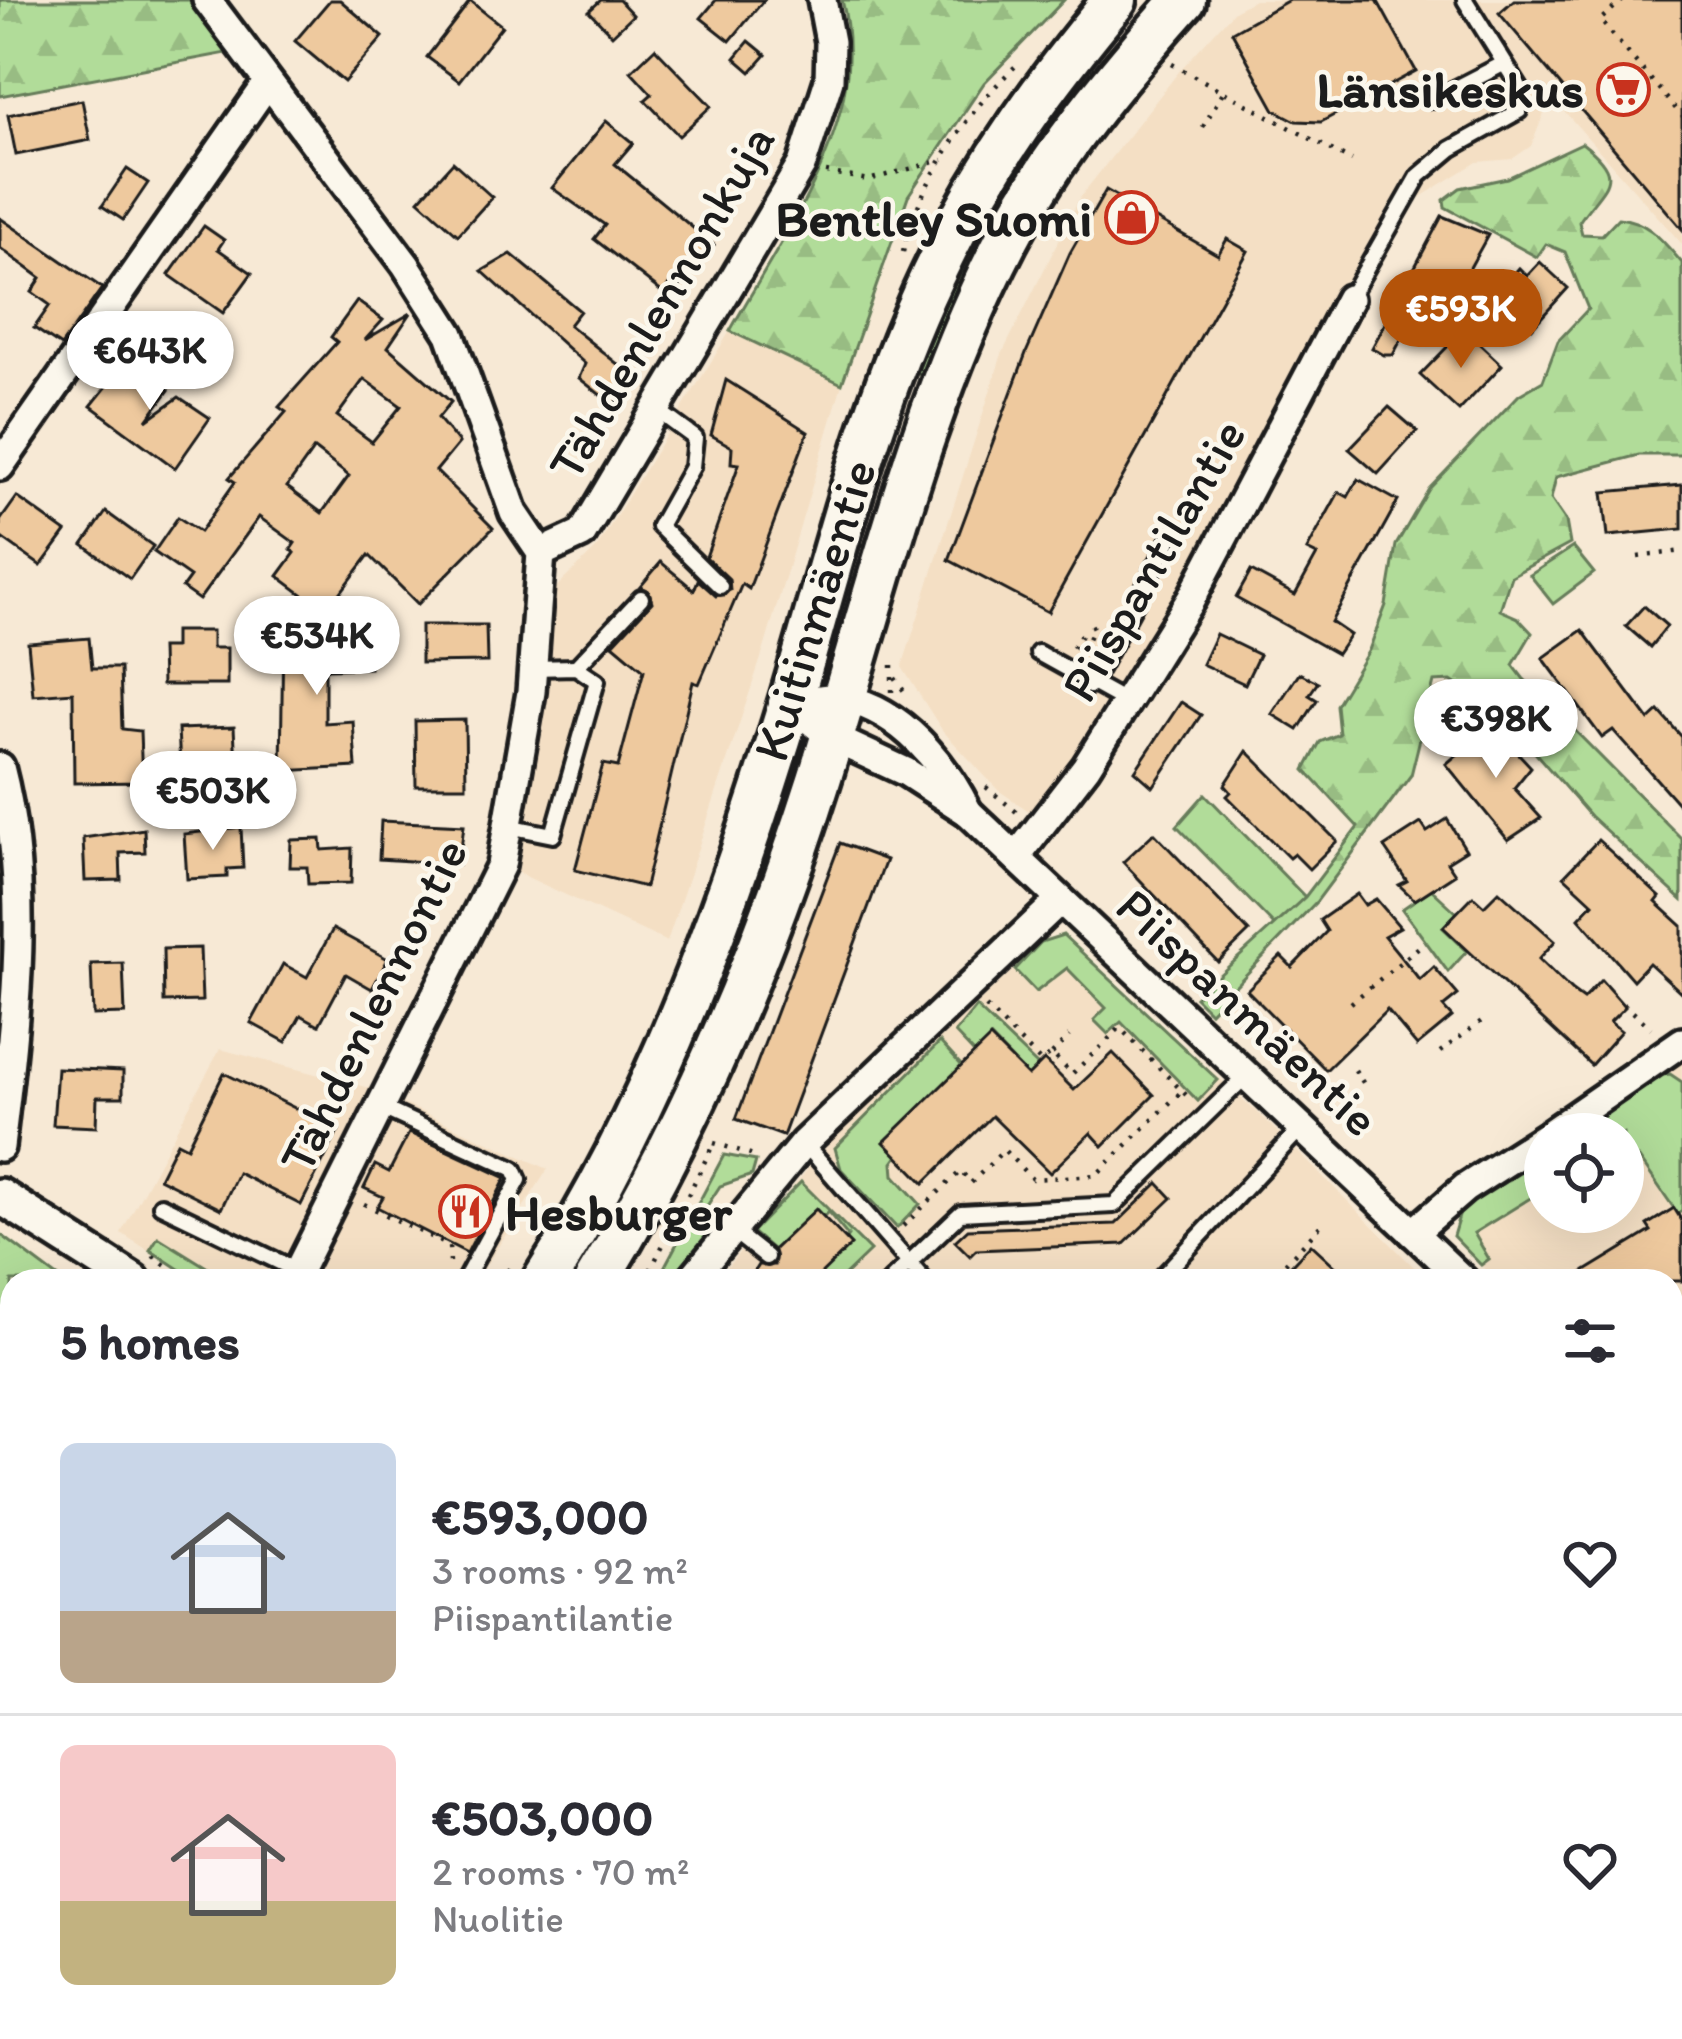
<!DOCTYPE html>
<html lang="en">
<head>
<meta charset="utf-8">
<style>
  :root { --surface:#fff; --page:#f7f7f7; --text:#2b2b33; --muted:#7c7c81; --line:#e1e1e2; --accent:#b45309 }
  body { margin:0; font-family:Itim,sans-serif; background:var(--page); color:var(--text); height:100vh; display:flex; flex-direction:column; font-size:45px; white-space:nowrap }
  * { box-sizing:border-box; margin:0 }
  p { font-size:39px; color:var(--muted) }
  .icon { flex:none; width:66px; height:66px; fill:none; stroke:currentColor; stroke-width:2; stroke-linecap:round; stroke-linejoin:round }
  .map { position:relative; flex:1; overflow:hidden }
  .drawer { position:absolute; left:0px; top:1269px; width:1683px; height:771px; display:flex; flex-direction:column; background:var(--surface); border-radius:36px 36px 0 0; box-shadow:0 12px 48px #0002 }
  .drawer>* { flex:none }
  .fabs { position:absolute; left:1524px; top:1113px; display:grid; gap:24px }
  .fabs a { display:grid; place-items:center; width:120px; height:120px; border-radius:50%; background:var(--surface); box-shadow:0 12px 48px #0002; font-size:60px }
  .price { position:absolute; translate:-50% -102px; padding:0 27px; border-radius:42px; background:#fff; color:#222; font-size:39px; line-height:78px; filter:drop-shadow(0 3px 6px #0008) }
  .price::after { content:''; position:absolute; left:50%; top:72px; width:36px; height:27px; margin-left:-18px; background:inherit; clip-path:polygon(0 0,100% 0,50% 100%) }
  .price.selected { background:var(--accent); color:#fff }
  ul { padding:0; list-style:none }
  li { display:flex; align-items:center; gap:36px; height:300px; padding:0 60px }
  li+li { border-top:3px solid var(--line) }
  li span { display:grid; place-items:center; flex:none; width:336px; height:240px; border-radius:18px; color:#555 }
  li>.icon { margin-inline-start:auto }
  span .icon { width:144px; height:144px; fill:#fffc; stroke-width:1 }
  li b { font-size:51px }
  h2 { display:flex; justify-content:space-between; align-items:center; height:144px; padding:0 60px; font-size:51px }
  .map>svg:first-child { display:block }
</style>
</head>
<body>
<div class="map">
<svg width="1682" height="2039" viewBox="0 0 1682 2039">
  <defs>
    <pattern id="industrial-grid" width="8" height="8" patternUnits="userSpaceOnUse" patternTransform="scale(3)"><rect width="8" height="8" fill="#f4dfc4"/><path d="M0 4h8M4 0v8" fill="none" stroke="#d1bfa8"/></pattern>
    <pattern id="forest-firs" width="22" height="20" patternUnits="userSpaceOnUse" patternTransform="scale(3)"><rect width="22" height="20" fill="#b1dc99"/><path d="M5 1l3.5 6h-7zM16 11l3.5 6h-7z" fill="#98bc83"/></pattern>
  </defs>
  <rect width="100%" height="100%" fill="#f7e9d5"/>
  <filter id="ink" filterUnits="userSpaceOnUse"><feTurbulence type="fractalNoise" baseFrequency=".00833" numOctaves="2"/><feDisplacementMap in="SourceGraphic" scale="24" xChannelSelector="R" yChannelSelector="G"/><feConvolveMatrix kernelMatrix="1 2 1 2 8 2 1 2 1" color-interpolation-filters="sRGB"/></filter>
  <g filter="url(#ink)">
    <!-- built -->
    <g fill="#f4dfc4">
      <path d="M1254,0h428v244l-141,-159 4,26 -14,35 -19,13 -35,3 -63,39 -45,80 -17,-9 -219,402 -98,141 -37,-25 -56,-60 -40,-63 100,-313 79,-158 100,-127 53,-58z"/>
      <path d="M730,331l112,53 -78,265 -97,293 -155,-72 33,-167 4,-109 47,-45z"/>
      <path d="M1065,938l208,189 155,154h-712l113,-138 217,-204z"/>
      <path d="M220,1049l149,39 179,81 -72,112h-279l-76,-48z"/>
      <path d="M1682,1059v249l-11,7v-34h-175l-43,-45 9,-30 83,-59v65h78v-78l17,-45z"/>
      <path d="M0,1464l12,12v227l-12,10z"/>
      <path d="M12,1982v46h287l2,11h-301v-49z"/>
    </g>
    <!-- industrial -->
    <path fill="url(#industrial-grid)" d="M1682,1681v358h-488l-13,-11h490v-341z"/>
    <!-- green -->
    <g fill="#b1dc99" stroke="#667c5a" stroke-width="3">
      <path d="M989,200l11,6 -72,172 -12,-5 11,-42z"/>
      <path d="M1573,547l21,26 -41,31 -23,-29z"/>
      <path d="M1205,794l100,103 -30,29 -98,-100z"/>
      <path d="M778,805l10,3 -25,89 -106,244 -9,-5z"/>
      <path d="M1431,889l26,24 -14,15 24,23 -19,21 -46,-63z"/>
      <path d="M1063,935l155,145 -20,21 -77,-79 -13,12 -14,-14 12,-12 -39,-40 -31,24 -21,-22 26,-28z"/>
      <path d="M976,1007l62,59 -10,10 -37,-38 -16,16 -20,-21z"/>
      <path d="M940,1042l22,24 -69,97 1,12 26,29 -23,24 -56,-59 -6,-21z"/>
      <path d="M1670,1074l12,8v128l-4,4 -39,-56h-16v-24h-57l90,-58z"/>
      <path d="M1545,1147v42l-71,44 15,26 -8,6 -28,-29 9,-30z"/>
      <path d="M724,1155l32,6 -4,14 -32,11 -13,20 2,34 -30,41h-22z"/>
      <path d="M801,1182l69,69 -31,30h-25l34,-45 -20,-24 -5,5 -8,-7 -42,40 -21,-18z"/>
      <path d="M0,1234l63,47h-51v195l-12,-12z"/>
      <path d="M158,1237l71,44h-32l-47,-31z"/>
      <path d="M1682,1308v127l-11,6v-126z"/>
      <path d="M299,2028h250l-25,11h-223z"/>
    </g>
    <!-- forest -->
    <g fill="url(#forest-firs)" stroke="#667c5a" stroke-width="3">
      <path d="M0,0h194l38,52 -232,44z"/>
      <path d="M842,0h222l-80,83 -76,113 -66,188 -112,-53c54,-98 143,-213 112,-331z"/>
      <path d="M1582,143c47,36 20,43 -3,79l3,12 20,1 16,-17c31,3 45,23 64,45v192h-43l-83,22 -5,22 15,22 4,23 -59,32 -11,34 18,8 14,15 -19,32 10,13 159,161v61l-92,-84 -85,-98 -54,-37 -17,1 -23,93 -94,126 -107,111 -15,-15 110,-100 53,-70 -53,-57 15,-28 19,-8 -3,-29 33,-55 17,-45 10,-60 33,-56 90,-94 24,-14 15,-40 30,-32 -23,-57 -19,-8 -9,13 -92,-50 -1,-7 16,-12 47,-10z"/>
      <path d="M836,2028h206l-24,11h-204z"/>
    </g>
    <!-- building -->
    <g fill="#eec99e" stroke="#1c1c1c" stroke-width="3" fill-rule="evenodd">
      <path d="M330,0h10l43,37 -39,45 -49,-41z"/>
      <path d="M601,0h18l14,15 -21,20 -23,-24z"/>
      <path d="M716,0h48l-34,41 -29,-23z"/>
      <path d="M1289,0h88l39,71 -95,51 -25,-1 -21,-11 -43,-78z"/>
      <path d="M1514,0h168v229l-183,-216z"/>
      <path d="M470,1l32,25 -43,55 -32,-24z"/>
      <path d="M749,41l17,14 -15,17 -16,-14z"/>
      <path d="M655,48l56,58 -32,30 -34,-36 7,-6 -21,-23z"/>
      <path d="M82,100l8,40 -74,15 -8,-40z"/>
      <path d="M606,121l27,22 -18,21 99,81 -38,46 -7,-6 -6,8 -51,-40 -18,-14 11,-14 -53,-37z"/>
      <path d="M453,162l39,35 -34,38 -39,-35z"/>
      <path d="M127,169l21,14 -25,37 -21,-14z"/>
      <path d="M1106,190l112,65 9,-16 21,12 -200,361 -99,-52 77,-207 44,-100z"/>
      <path d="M1442,216l46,19 -26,47 -24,-12 -45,85h-9l-12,-7z"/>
      <path d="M0,218l102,70 -41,58 -27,-18 16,-23 -18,-13 9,-14 -41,-30z"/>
      <path d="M204,226l20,14 -6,9 34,24 -29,40 -54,-38z"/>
      <path d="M511,254l69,57 -11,14 66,53 -22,27 -34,-27 6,-14 -103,-93z"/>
      <path d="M1540,262l28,26 -36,40 -29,-26 9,-10 -8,-7 15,-17 8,8z"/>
      <path d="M357,301l26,19 -18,20 46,-27 -23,34 63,55 -13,16 21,25 -23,28 57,57 -75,76 -49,-49 -43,57 -48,-36 17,-23 -4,-4 4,-6 -36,-26 -60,83 -17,-12 8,-11 -36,-25 24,-35 22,15 35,-50 -6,-4 57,-66 -7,-5 58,-65 -6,-5zM364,379l37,27 -29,36 -35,-26zM314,449l35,27 -27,37 -35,-26z"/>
      <path d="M1469,334l33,31 -43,46 -39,-36 34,-35 5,5z"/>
      <path d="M132,355l37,35 -22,30 32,-23 31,21 -35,50 -84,-62z"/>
      <path d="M726,380l82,52 -59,157 -7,-5 -43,100 -6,-2 -48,205 -70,-17 28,-106 15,3 26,-97 -31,-26 39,-42 -3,-11 -9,-4 21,-25 33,28 4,-10 18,16 14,-6 -1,-11 -23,-22 33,-93 -8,-1 1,-16 -21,-12z"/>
      <path d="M1389,407l28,24 -39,43 -29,-25z"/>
      <path d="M1358,479l40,22 -67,121 19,13 -13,19 -101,-56 15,-27 44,24 22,-40 -10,-5 32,-58 9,5z"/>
      <path d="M1682,485v44l-74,7 -5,-44z"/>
      <path d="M17,497l49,35 -25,34 -41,-29v-16z"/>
      <path d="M106,512l47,34 -23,33 -47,-34z"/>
      <path d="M1644,606l23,20 -17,21 -24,-21z"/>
      <path d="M421,625h65l1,37 -66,1z"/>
      <path d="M370,630v38l-45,1v54l28,-2 3,46 -75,4 2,-139z"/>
      <path d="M1582,630l67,90 10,-9 23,26v71l-69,-78 -11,8 -59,-80z"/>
      <path d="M174,631h38v17h15v37h-65l-1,-37h13z"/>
      <path d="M1216,634l43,21 -14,29 -43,-20z"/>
      <path d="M89,638l3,30h28l2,61 18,2 2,51 -68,1 -1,-91 -40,3 -5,-52z"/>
      <path d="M1299,673l19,9 -9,13 8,5 -19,30 -26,-16z"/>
      <path d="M1181,702l20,13 -48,72 -18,-16z"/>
      <path d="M465,720l1,66h-50l-1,-65z"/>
      <path d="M1492,725l39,42 -17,21 27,30 -33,22 -62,-76z"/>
      <path d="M234,727l3,56 -56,2 -3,-56z"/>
      <path d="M1247,751l90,90 -28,28 -15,-15 -5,4 -62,-62 4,-4 -6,-7z"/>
      <path d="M1447,819l19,31 -19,12 8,12 -40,26 -16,-15 8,-4 -23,-34 37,-24 6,9z"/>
      <path d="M381,821l83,4 -5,39 -80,-5z"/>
      <path d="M241,827l2,41 -16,1v8l-40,2 -3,-45z"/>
      <path d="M144,829l1,23 -25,1 1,27 -36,1 -2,-43z"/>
      <path d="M1154,833l95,99 -31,30 -95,-100z"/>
      <path d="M321,839l1,11 30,-2 -1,35 -43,1 -1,-17h-17l1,-27z"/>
      <path d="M1598,840l62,57 -4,5 26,24v67l-33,-30 -16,17 -54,-62 14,-15 -29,-27z"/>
      <path d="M840,843l46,17 -103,276 -47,-17z"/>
      <path d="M1499,891l56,50 -16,18 33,32 11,8 18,-19 24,27 -15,15 11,9 -30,34 -148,-138 30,-31 11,10z"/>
      <path d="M1357,894l8,11 11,-6 24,28 -16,9 36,44 14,-13 24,28 -15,12 9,10 -35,29 -30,-36 -61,60 -79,-80 34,-34 11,11 35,-36 -7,-11z"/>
      <path d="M333,929l55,30 -16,30 -26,-15 -27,51 -18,-10 -15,27 -35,-19 32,-59 24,13z"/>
      <path d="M200,948l2,53 -38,1 -1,-53z"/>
      <path d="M123,963l2,51 -32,1 -2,-51z"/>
      <path d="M990,1038l38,38 16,-16 30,30 39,-37 41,42 -51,51 -12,-13 -41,40 -58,-57 -68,67 -40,-41z"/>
      <path d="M57,1068l66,3v26h-26l-1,30 -43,-2z"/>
      <path d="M224,1073l115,57 -38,75 -63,-32 -17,36 -62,-31 18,-36 10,5z"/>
      <path d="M409,1133l97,45 -39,75 -90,-46 6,-10 -19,-9 11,-23 14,7z"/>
      <path d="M1158,1183l14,15 -48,46 -148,6 -6,6 -15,-15 13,-12 148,-5z"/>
      <path d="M1674,1208l8,13v60h-113l82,-50 -4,-6z"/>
      <path d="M816,1209l35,36 -37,36h-66l10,-16h16v-16z"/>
      <path d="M1311,1244l40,37h-75z"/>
    </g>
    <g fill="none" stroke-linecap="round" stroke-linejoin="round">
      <defs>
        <g id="service">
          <path d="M1433,100l70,-36"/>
          <path d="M1349,299l70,-123 32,-27 68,-38 1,-23 -55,-88"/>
          <path d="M657,410l38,28 -3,29 -33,59 61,60"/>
          <path d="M1038,653l90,50"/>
          <path d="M576,667l65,-69"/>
          <path d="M1090,686l82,-150"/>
          <path d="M508,826l45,9 44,-154 -21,-14 -43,1"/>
          <path d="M380,1107l134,62 5,11 -55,101"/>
          <path d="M804,1143l121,138"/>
          <path d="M161,1205l137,66"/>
          <path d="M732,1230l34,27"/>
          <path d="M890,1281l71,-68 153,-8 132,-129"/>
          <path d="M1158,1281l143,-153"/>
          <path d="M1671,1978l11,-6"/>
          <path d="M1626,2028l6,11"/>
          <path d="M1552,2039l22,-11"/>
        </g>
        <g id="minor">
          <path d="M207,0l199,265 44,69 64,179 27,40 -10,139 -30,173 -208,416"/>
          <path d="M0,466l267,-383"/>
          <path d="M541,553l41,-19 220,-370 27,-84 1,-38 -8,-42"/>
          <path d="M790,704l41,33 75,35 62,40 496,469"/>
          <path d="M790,704c17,-2 39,-9 56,-5 56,12 98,64 122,113"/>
          <path d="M0,767c32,123 15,254 0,380"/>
          <path d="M1018,855l68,-88 105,-168 158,-300"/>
          <path d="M1549,1134l133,-92"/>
          <path d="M1413,1233l52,-45 80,-51"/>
          <path d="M690,1281l114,-138 255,-242"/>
        </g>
        <path id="tertiary" d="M0,1196l133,85"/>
        <path id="secondary" d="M1136,2028l13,11"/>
        <g id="primary">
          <path d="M544,1281c113,-176 185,-377 246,-577 45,-150 81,-307 152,-448 46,-94 106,-176 173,-256"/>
          <path d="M596,1281c95,-154 167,-326 222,-498 58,-182 99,-371 188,-542 46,-88 112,-167 178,-241"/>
          <path d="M0,1859l12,-9"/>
          <path d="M0,1918l12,-8"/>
        </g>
        <g id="motorway">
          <path d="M1671,1483l11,-7"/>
          <path d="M1671,1554l11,-7"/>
          <path d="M614,2039l24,-11"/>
          <path d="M752,2039l23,-11"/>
        </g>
      </defs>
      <!-- service casing -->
      <use href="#service" stroke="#1c1c1c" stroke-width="22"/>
      <!-- minor casing -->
      <use href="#minor" stroke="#1c1c1c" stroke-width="36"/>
      <!-- tertiary casing -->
      <use href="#tertiary" stroke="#1c1c1c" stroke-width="42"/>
      <!-- secondary casing -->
      <use href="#secondary" stroke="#1c1c1c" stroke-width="45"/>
      <!-- primary casing -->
      <use href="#primary" stroke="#1c1c1c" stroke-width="51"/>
      <!-- motorway casing -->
      <use href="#motorway" stroke="#1c1c1c" stroke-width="57"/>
      <!-- path -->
      <g stroke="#1c1c1c" stroke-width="4.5" stroke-dasharray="3 9" stroke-linecap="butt">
        <path d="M1623,0l-23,20 82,96"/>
        <path d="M1172,64l180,97"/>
        <path d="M1203,127l20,-35"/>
        <path d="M826,172l42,8 75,-20"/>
        <path d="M903,252c17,-71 64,-142 118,-191"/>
        <path d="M1638,557l44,-6"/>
        <path d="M1073,648l8,-13 7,4 5,-11 -5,-11"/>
        <path d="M895,678l13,19"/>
        <path d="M892,692v-36"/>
        <path d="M986,787l33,27"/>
        <path d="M1351,1003l68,-56"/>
        <path d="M1624,1004l27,24"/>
        <path d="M986,1007l54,54 12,-7 20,20 48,-46 72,73"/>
        <path d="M1440,1052l47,-35"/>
        <path d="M1052,1054l17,-18"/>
        <path d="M1355,1070l9,14"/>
        <path d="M714,1143l43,13"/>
        <path d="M364,1204l85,42 1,17"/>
        <path d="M903,1226l58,-55 10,12 33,-33 28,29 64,-4 86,-84"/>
        <path d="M153,1256l34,25"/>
        <path d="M501,1281l13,-20"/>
        <path d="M645,1281l68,-136"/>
        <path d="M1269,1281l51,-55"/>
        <path d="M1671,1321l11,-8"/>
        <path d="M0,1473l12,10"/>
        <path d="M0,1786l12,-9"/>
        <path d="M0,1973l12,-8"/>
      </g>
      <!-- service -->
      <use href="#service" stroke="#fbf7ec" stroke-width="14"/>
      <!-- minor -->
      <use href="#minor" stroke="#fbf7ec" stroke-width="27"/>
      <!-- tertiary -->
      <use href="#tertiary" stroke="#fbf7ec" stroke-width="33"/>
      <!-- secondary -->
      <use href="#secondary" stroke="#fbf7ec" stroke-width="36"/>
      <!-- primary -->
      <use href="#primary" stroke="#fbf7ec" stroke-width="42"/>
      <!-- motorway -->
      <use href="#motorway" stroke="#fbf7ec" stroke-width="48"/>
    </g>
  </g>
  <!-- icons -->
  <defs>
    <symbol id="supermarket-ring" viewBox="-11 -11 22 22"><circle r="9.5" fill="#fbf7ec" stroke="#c8321e" stroke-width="1.5"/><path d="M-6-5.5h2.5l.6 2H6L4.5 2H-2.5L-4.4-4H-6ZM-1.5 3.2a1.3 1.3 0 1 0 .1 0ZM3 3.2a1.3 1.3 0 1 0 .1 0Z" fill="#c8321e"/></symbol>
    <symbol id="shop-ring" viewBox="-11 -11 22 22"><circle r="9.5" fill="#fbf7ec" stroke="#c8321e" stroke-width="1.5"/><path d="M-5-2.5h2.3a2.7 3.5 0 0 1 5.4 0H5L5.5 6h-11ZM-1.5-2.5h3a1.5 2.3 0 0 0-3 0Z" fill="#c8321e"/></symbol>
    <symbol id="restaurant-ring" viewBox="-11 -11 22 22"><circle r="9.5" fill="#fbf7ec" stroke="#c8321e" stroke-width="1.5"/><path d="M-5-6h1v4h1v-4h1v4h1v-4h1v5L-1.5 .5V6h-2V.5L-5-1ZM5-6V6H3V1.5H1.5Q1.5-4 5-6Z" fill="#c8321e"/></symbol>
  </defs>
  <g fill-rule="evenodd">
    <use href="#supermarket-ring" x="1594" y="60" width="59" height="59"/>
    <use href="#shop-ring" x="1102" y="188" width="59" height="59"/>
    <use href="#restaurant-ring" x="436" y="1182" width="59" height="59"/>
  </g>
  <g text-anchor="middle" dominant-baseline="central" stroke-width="9" stroke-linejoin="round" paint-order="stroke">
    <!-- poi labels -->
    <g font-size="51" font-weight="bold" fill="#1c1c1c" stroke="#fbf7ec" text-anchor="end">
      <text x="1584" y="89">Länsikeskus</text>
      <text x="1092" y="218">Bentley Suomi</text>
      <text x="505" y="1212" text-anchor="start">Hesburger</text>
    </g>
    <!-- street labels -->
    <g font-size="51" fill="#1c1c1c" stroke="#fbf7ec">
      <text transform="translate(661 302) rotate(-60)">Tähdenlennonkuja</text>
      <text transform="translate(1153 560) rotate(-60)">Piispantilantie</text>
      <text transform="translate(814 610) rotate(-73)">Kuitinmäentie</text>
      <text transform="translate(373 1005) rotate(-64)">Tähdenlennontie</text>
      <text transform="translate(1248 1012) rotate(43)">Piispanmäentie</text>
    </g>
  </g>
</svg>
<div class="fabs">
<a><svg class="icon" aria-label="locate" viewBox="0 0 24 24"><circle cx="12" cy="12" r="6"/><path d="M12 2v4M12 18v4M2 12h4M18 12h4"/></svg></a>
</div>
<b class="price selected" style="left:1461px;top:371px">€593K</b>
<b class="price" style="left:150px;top:413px">€643K</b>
<b class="price" style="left:317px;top:698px">€534K</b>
<b class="price" style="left:1496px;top:781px">€398K</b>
<b class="price" style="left:213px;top:853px">€503K</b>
<section class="drawer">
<h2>5 homes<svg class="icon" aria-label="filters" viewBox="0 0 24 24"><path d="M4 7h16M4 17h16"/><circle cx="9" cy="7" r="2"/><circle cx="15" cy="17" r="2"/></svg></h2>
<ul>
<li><span style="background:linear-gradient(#c9d6e8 70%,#b9a48a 0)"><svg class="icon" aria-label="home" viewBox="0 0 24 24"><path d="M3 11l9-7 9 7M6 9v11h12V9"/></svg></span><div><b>€593,000</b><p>3 rooms · 92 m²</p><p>Piispantilantie</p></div><svg class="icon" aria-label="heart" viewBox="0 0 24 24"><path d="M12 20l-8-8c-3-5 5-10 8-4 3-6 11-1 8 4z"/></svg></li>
<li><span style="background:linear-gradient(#f6c9c9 65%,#c2b280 0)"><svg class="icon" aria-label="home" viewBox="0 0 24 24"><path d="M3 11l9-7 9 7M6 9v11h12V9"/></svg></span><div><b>€503,000</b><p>2 rooms · 70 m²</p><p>Nuolitie</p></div><svg class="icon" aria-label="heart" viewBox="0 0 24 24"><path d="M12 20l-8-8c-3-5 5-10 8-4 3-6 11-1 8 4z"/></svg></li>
</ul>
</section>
</div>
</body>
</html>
